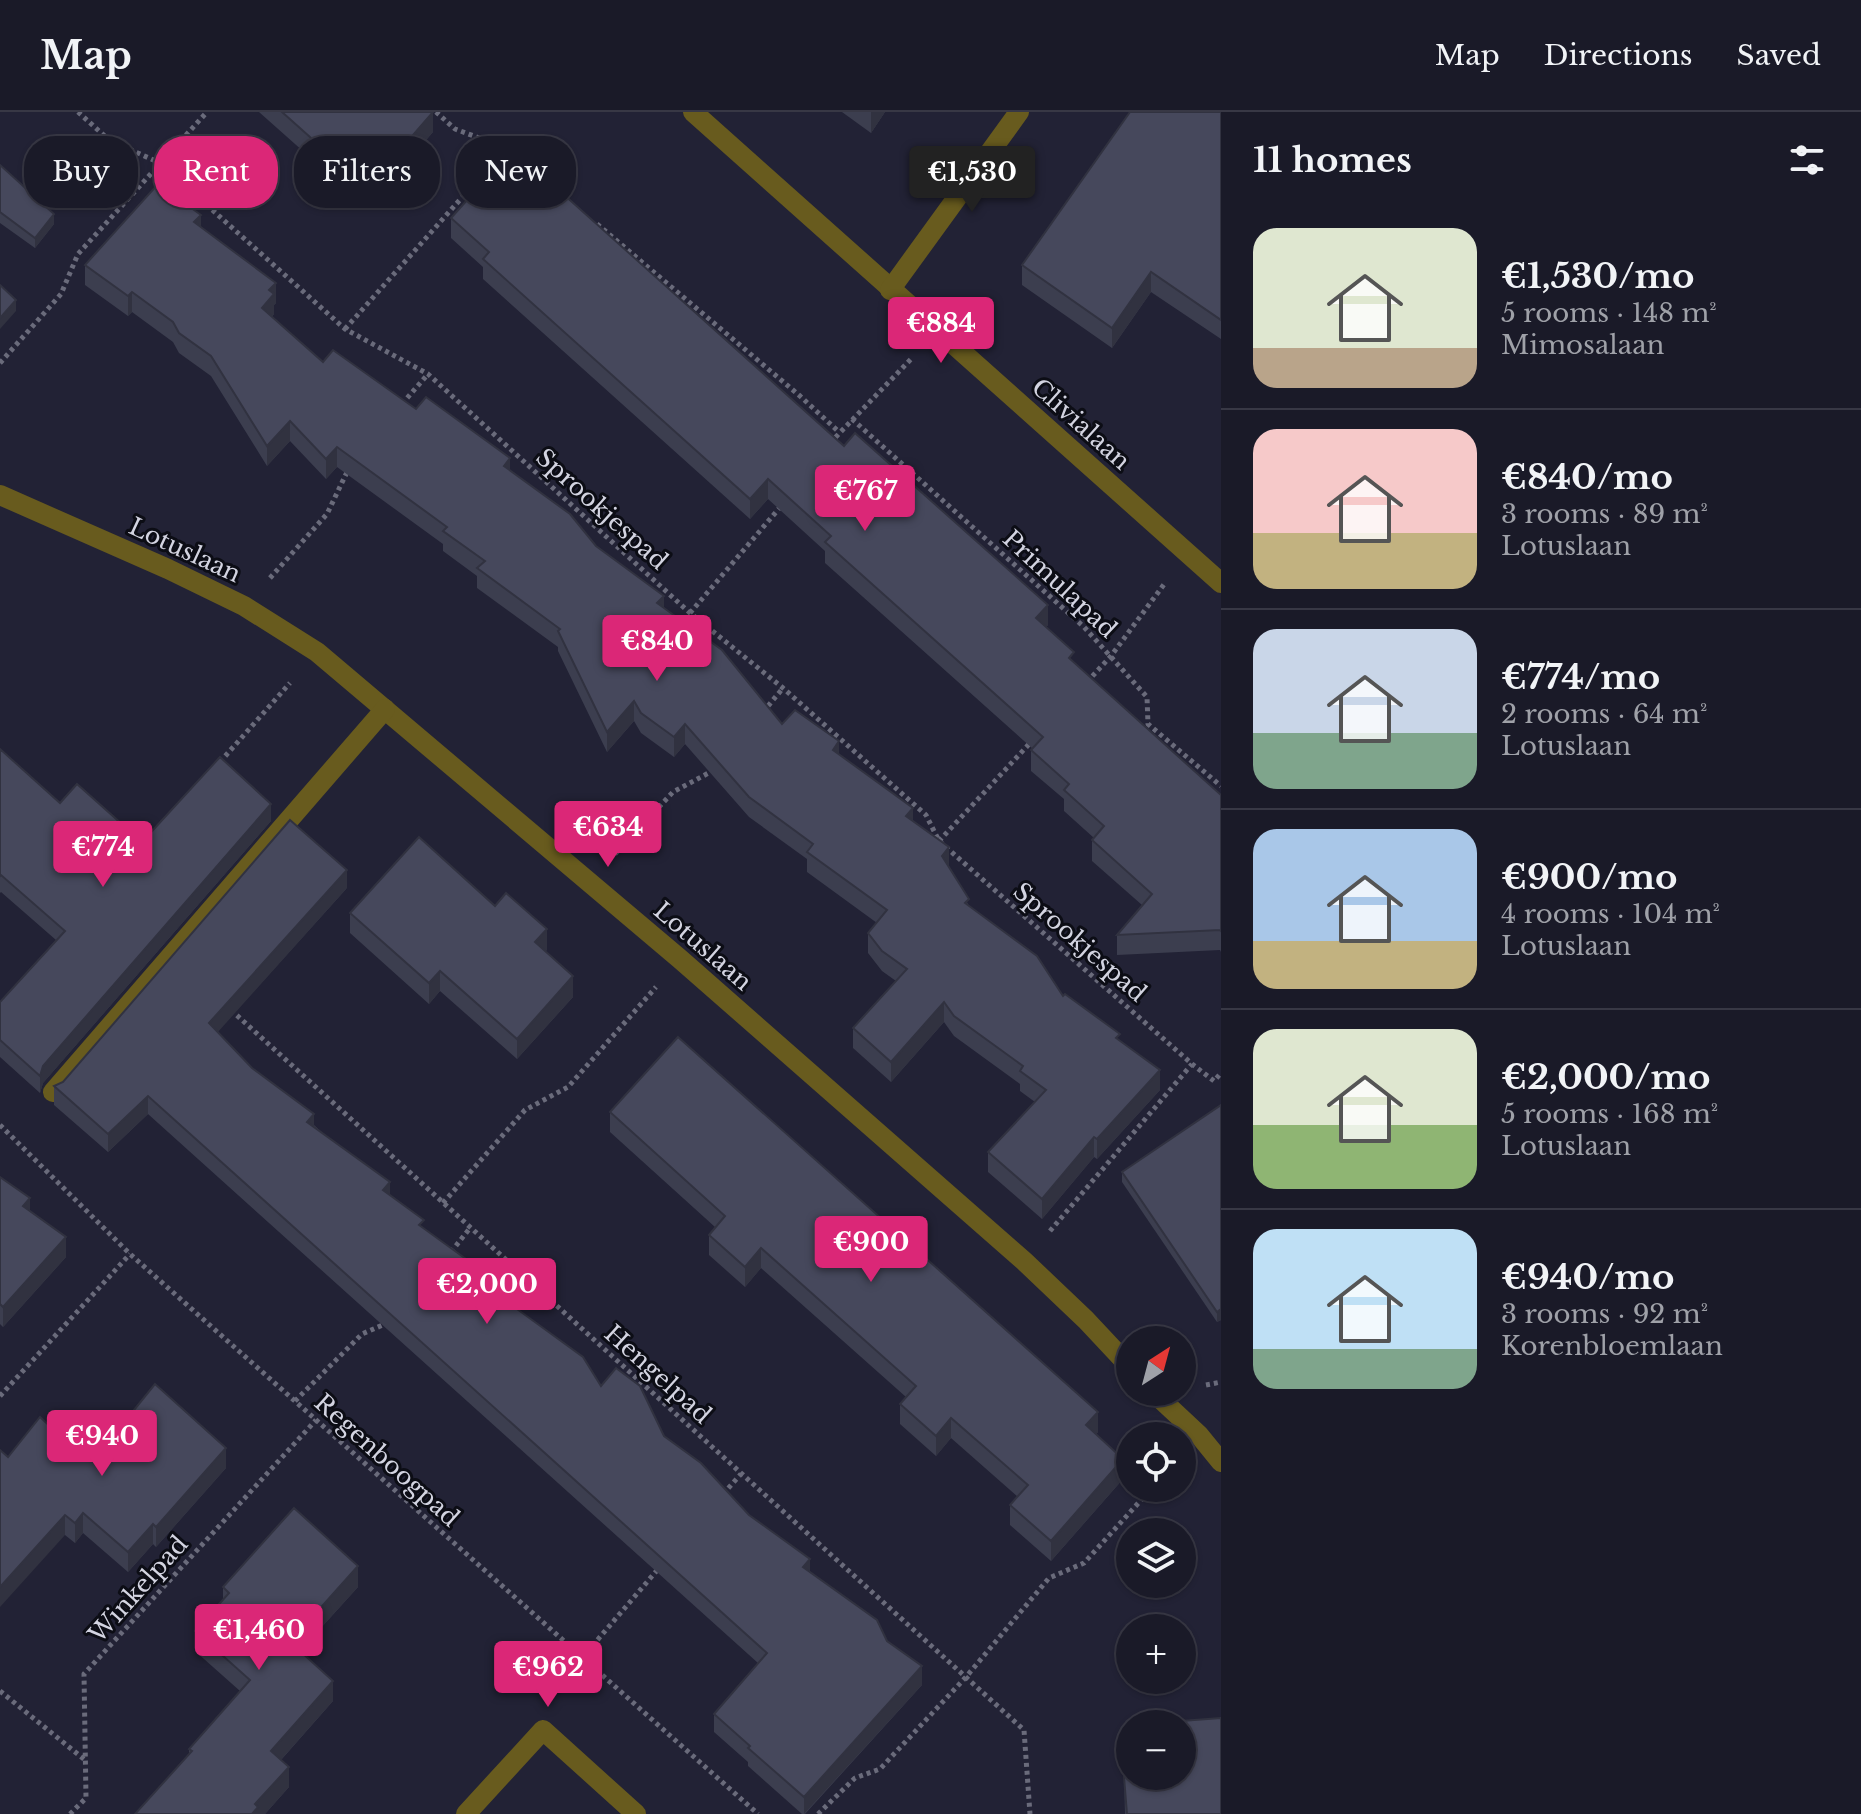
<!DOCTYPE html>
<html lang="en">
<head>
<meta charset="utf-8">
<style>
  :root { --surface:#1a1a28; --page:#232330; --text:#f1f3f6; --muted:#9fa1a8; --line:#383845; --accent:#db2777 }
  body { margin:0; font-family:"Libre Baskerville",serif; background:var(--page); color:var(--text); height:100vh; display:flex; flex-direction:column; font-size:30px; white-space:nowrap }
  * { box-sizing:border-box; margin:0 }
  p { font-size:26px; color:var(--muted) }
  .icon { flex:none; width:44px; height:44px; fill:none; stroke:currentColor; stroke-width:2; stroke-linecap:round; stroke-linejoin:round }
  .map { position:relative; flex:1; overflow:hidden }
  .panel { display:flex; flex-direction:column; background:var(--surface); width:640px }
  .panel>* { flex:none }
  .guide { position:absolute; left:24px; top:24px; width:760px; height:72px; display:flex; gap:16px }
  .needle { width:52px; rotate:36deg }
  .tools { position:absolute; left:1116px; top:1214px; display:grid; gap:16px }
  .tools a { display:grid; place-items:center; width:80px; height:80px; border-radius:50%; background:var(--surface); box-shadow:0 2px 6px #0004,0 0 0 2px var(--line); font-size:40px }
  .price { position:absolute; translate:-50% -68px; padding:0 18px; border-radius:8px; background:var(--accent); color:#fff; font-size:26px; line-height:52px; filter:drop-shadow(0 2px 4px #0008) }
  .price::after { content:''; position:absolute; left:50%; top:48px; width:24px; height:18px; margin-left:-12px; background:inherit; clip-path:polygon(0 0,100% 0,50% 100%) }
  .price.selected { background:#222; color:#fff }
  ul { padding:0; list-style:none }
  li { display:flex; align-items:center; gap:24px; height:200px; padding:0 32px }
  li+li { border-top:2px solid var(--line) }
  li span { display:grid; place-items:center; flex:none; width:224px; height:160px; border-radius:24px; color:#555 }
  li>.icon { margin-inline-start:auto }
  span .icon { width:96px; height:96px; fill:#fffc; stroke-width:1 }
  li b { font-size:34px }
  h2 { display:flex; justify-content:space-between; align-items:center; height:96px; padding:0 32px; font-size:34px }
  .tag { padding:0 28px; border-radius:32px; background:var(--surface); box-shadow:0 2px 6px #0004,0 0 0 2px var(--line); font-size:28px; line-height:72px }
  .tag.selected { background:var(--accent); color:#fff }
  header { display:flex; align-items:center; gap:48px; box-sizing:border-box; height:112px; padding:0 40px; background:var(--surface); border-bottom:2px solid var(--line) }
  header strong { font-size:38px }
  nav { display:flex; gap:44px; margin-inline-start:auto; font-size:28px }
  main { display:flex; flex:1; min-height:0 }
  .map>svg:first-child { display:block }
</style>
</head>
<body>
<header>
<strong>Map</strong>
<nav><a>Map</a><a>Directions</a><a>Saved</a></nav>
</header>
<main>
<div class="map">
<svg width="1221" height="1702" viewBox="0 0 1221 1702">
  <rect width="100%" height="100%" fill="#222235"/>
  <g fill="none" stroke-linecap="round" stroke-linejoin="round">
    <!-- path -->
    <g stroke="#6a6b7b" stroke-width="5" stroke-dasharray="4 4" stroke-linecap="butt">
      <path d="M78,0l31,28 51,23 185,166 83,45 262,239 93,75 143,127 13,26 253,223 22,17 7,-8"/>
      <path d="M436,0l19,17 51,19 9,8"/>
      <path d="M597,112l203,172 39,36"/>
      <path d="M345,217l161,-181"/>
      <path d="M0,251l61,-69 17,-40 129,-142"/>
      <path d="M402,292l26,-30"/>
      <path d="M852,307l232,208 63,70 1,27 73,62"/>
      <path d="M830,331l82,-85"/>
      <path d="M270,466l57,-64 21,-44"/>
      <path d="M690,501l92,-108"/>
      <path d="M1087,570l24,-26 54,-73"/>
      <path d="M763,600l20,-24"/>
      <path d="M220,650l70,-79"/>
      <path d="M939,729l92,-99"/>
      <path d="M615,742l58,-62 43,-23"/>
      <path d="M231,898l793,720 6,84"/>
      <path d="M0,1013l130,129 628,560"/>
      <path d="M443,1091l82,-93 43,-23 88,-100"/>
      <path d="M1050,1119l142,-167"/>
      <path d="M451,1140l19,-24"/>
      <path d="M1206,1273l15,-3"/>
      <path d="M0,1284l130,-142"/>
      <path d="M295,1289l67,-67 23,-10"/>
      <path d="M723,1382l18,-20"/>
      <path d="M582,1546l77,-90"/>
      <path d="M0,1579l85,69"/>
      <path d="M70,1702l16,-16 -2,-124 232,-254"/>
      <path d="M818,1702l37,-36 25,-9 86,-92 83,-99 35,-15 68,-75"/>
    </g>
    <!-- minor -->
    <g stroke="#685b1e" stroke-width="20">
      <path d="M693,0l528,471"/>
      <path d="M890,178l129,-178"/>
      <path d="M0,383l168,74 76,37 73,46 363,307 344,302 62,59 44,47"/>
      <path d="M53,980l332,-383"/>
      <path d="M1153,1280l46,43 22,27"/>
      <path d="M466,1702l77,-84 93,84"/>
    </g>
  </g>
  <!-- wall -->
  <g fill="#3c3e4f">
    <path d="M259,0h174v20l-66,76z"/>
    <path d="M842,0h43l-14,21z"/>
    <path d="M1221,0v227l-70,-47 -39,56 -90,-63v-20z"/>
    <path d="M0,53l54,59 -19,24 -35,-25z"/>
    <path d="M451,106l393,228 204,179 -2,2 28,36 147,132v157l-1,-2 -103,5v-20l25,-30 -50,-44v-21l2,-2 -30,-27v-12l-33,-28v-21l2,-1 -208,-186v-12l-57,-52 -18,20 -267,-240v-12l-32,-29z"/>
    <path d="M201,116l75,75 -2,2v9l-2,3 51,45 93,47 94,62 86,75 68,63 118,115 57,30 74,67 36,46 20,39 94,90 57,45 40,49 -63,69 -3,-2 -52,62 -54,-47v-20l47,-50 -15,-11v-7l-66,-48 -10,-14 -53,60 -38,-34v-20l43,-47 -14,-10 -14,-18v-20l9,-10 -70,-51v-13l-58,-42 -64,-73 -11,13 -33,-24 -7,-12 -27,31 -49,-101v-4l-81,-59v-12l-34,-25v-7l-106,-77 -11,12 -36,-38 -23,25 -56,-90 -32,-23 -6,-11 -41,-30 -4,4 -43,-31v-20z"/>
    <path d="M0,637l60,54 82,39 129,-21 -228,262 -3,10 -40,-36v-55l56,-62 -55,-48 -1,1z"/>
    <path d="M347,776l-130,144 35,36 138,127 34,34 53,44 124,113 63,50 146,136 77,69 35,44 -117,129h-3l-54,-48v-4l-34,-30v-18l44,-51 -610,-549 -40,38 -54,-47v-19l9,-4z"/>
    <path d="M495,794l52,44 -2,1 28,46 -56,62 -77,-68 -11,13 -79,-71v-20z"/>
    <path d="M1221,993v215l-4,2 -95,-140v-10z"/>
    <path d="M610,1000l488,320 -2,2 27,45 -72,82 -41,-36v-20l8,-8 -67,-59 -15,18 -36,-32v-20l6,-7 -145,-129 -16,19 -36,-32v-20l6,-8 -105,-95z"/>
    <path d="M0,1065l30,34 36,46 -63,70 -3,-3z"/>
    <path d="M8,1345h75l143,11 -70,79 -3,-3 -25,28 -45,-39 -8,10 -10,-8z"/>
    <path d="M223,1475h135l-58,64 33,50 -52,59 8,27 -24,27h-130l54,-60v-5l51,-58 -45,-40v-20l28,-31z"/>
    <path d="M1128,1613h2v50l-2,-30z"/>
    <path d="M1130,1664l91,38h-96l-1,-37z"/>
  </g>
  <!-- shaded-wall -->
  <g fill="#313240">
    <path d="M433,0v20l-66,76v-20z"/>
    <path d="M871,0h14l-14,21z"/>
    <path d="M54,102v10l-19,24v-10z"/>
    <path d="M201,103v20l-7,-13z"/>
    <path d="M1151,160v20l-39,56v-20z"/>
    <path d="M276,171v20l-2,2v9l-12,14v-20l7,-18z"/>
    <path d="M132,180v20l-4,4v-20z"/>
    <path d="M16,188v11l-16,18v-11z"/>
    <path d="M290,309v20l-23,25v-20z"/>
    <path d="M337,335v20l-11,12v-20z"/>
    <path d="M510,346v20l-6,-12z"/>
    <path d="M768,367v20l-18,20v-20z"/>
    <path d="M664,484v20l-7,-13z"/>
    <path d="M1048,493v20l-12,13v-20z"/>
    <path d="M634,589v20l-27,31v-20z"/>
    <path d="M685,612v20l-11,13v-20z"/>
    <path d="M839,629v20l-6,-11z"/>
    <path d="M271,692v17l-228,262 -3,10v-17l3,-10z"/>
    <path d="M913,696v20l-7,-12z"/>
    <path d="M949,735v20l-7,-11z"/>
    <path d="M347,758v18l-138,154v-19z"/>
    <path d="M547,817v21l-12,13v-21z"/>
    <path d="M440,859v20l-11,13v-21z"/>
    <path d="M573,864v21l-56,62v-20z"/>
    <path d="M944,890v20l-53,60v-20z"/>
    <path d="M1160,958v20l-63,69v-20z"/>
    <path d="M148,984v18l-40,38v-18z"/>
    <path d="M314,1002v18l-7,-10z"/>
    <path d="M1094,1025v20l-52,62v-20z"/>
    <path d="M390,1070v18l-7,-10z"/>
    <path d="M30,1086v20l-7,-12z"/>
    <path d="M66,1125v20l-63,70v-20z"/>
    <path d="M761,1136v20l-16,19v-20z"/>
    <path d="M1221,1197v11l-4,2v-10z"/>
    <path d="M1098,1300v20l-12,13v-20z"/>
    <path d="M951,1306v20l-15,18v-20z"/>
    <path d="M226,1336v20l-70,79v-20z"/>
    <path d="M1123,1347v20l-72,82v-20z"/>
    <path d="M83,1401v20l-8,10v-20z"/>
    <path d="M65,1403v20l-65,72v-20z"/>
    <path d="M153,1412v20l-25,28v-20z"/>
    <path d="M810,1447v18l-7,-10z"/>
    <path d="M358,1454v21l-68,75v-20z"/>
    <path d="M922,1554v19l-118,129v-17z"/>
    <path d="M333,1569v20l-62,70v-20z"/>
    <path d="M289,1655v20l-24,27h-13l3,-10z"/>
  </g>
  <!-- building -->
  <g fill="#46485c" stroke="#313240" stroke-width="2">
    <path d="M282,0h151l-66,76z"/>
    <path d="M1130,0h91v208l-70,-48 -39,56 -90,-63z"/>
    <path d="M513,37l331,297 11,-13 193,172 -12,13 38,34 -5,6 152,137v136l-1,-1 -103,5 35,-41 -60,-54 12,-14 -40,-36 5,-6 -38,-34 12,-13 -218,-195 6,-6 -63,-57 -18,20 -267,-240 6,-7 -38,-34z"/>
    <path d="M0,53l54,49 -19,24 -35,-26z"/>
    <path d="M158,72l43,31 -7,7 82,61 -7,7 5,4 -12,14 61,54 10,-12 83,59 10,-12 84,61 -6,8 66,48 26,32 68,50 -7,7 65,47 60,74 13,-14 44,31 -6,9 80,58 -7,8 43,31 -7,9 27,43 -4,4 72,53 26,40 2,-2 55,40 -4,4 44,32 -63,69 -3,-2 -52,62 -54,-47 58,-62 -26,-19 3,-5 -69,-50 -10,-14 -53,60 -38,-34 54,-59 -25,-18 -14,-18 19,-23 -80,-58 6,-8 -64,-47 -64,-73 -11,13 -33,-24 -7,-12 -27,31 -49,-101 2,-2 -83,-61 8,-7 -42,-30 4,-4 -110,-80 -11,12 -36,-38 -23,25 -56,-90 -32,-23 -6,-11 -41,-30 -4,4 -43,-31z"/>
    <path d="M0,173l16,15 -16,18z"/>
    <path d="M0,637l60,54 17,-19 65,58 78,-85 51,47 -228,262 -3,10 -40,-36v-38l65,-71 -64,-56 -1,1z"/>
    <path d="M290,708l57,50 -138,153 43,45 62,46 -7,8 83,60 -7,8 41,30 -5,5 58,42 -5,2 42,31 -4,4 73,53 18,29 15,-18 24,18 24,50 37,27 48,52 61,44 -7,8 74,53 10,21 35,25 -118,131 -56,-49 2,-2 -36,-32 53,-61 -619,-557 -40,38 -54,-48 9,-4z"/>
    <path d="M419,725l76,69 11,-13 41,36 -12,13 38,34 -56,63 -77,-68 -11,12 -79,-70z"/>
    <path d="M678,925l420,375 -12,13 37,34 -72,82 -41,-36 18,-20 -77,-67 -15,18 -36,-32 16,-18 -155,-138 -16,19 -36,-32 16,-19 -115,-104z"/>
    <path d="M1221,993v204l-4,3 -95,-140z"/>
    <path d="M0,1065l30,21 -7,8 43,31 -63,70 -3,-3z"/>
    <path d="M155,1272l71,64 -70,79 -3,-3 -25,28 -45,-39 -8,10 -10,-8 -65,72v-137l8,7 32,-40 43,40 47,-42z"/>
    <path d="M294,1396l64,58 -68,76 43,39 -62,70 18,16 -34,37 3,3 -6,7h-117l57,-63 -3,-2 61,-69 -55,-49 34,-38 -6,-6z"/>
    <path d="M1221,1606v96h-94l-3,-37 58,-1v-52h-41z"/>
    <path d="M1128,1613h2v30z"/>
  </g>
  <g text-anchor="middle" dominant-baseline="central" stroke-width="6" stroke-linejoin="round" paint-order="stroke">
    <!-- street labels -->
    <g font-size="24" fill="#d3d4e1" stroke="#0c0d15">
      <text transform="translate(1081 312) rotate(42)">Clivialaan</text>
      <text transform="translate(602 397) rotate(42)">Sprookjespad</text>
      <text transform="translate(185 438) rotate(25)">Lotuslaan</text>
      <text transform="translate(1060 472) rotate(43)">Primulapad</text>
      <text transform="translate(1080 830) rotate(41)">Sprookjespad</text>
      <text transform="translate(703 834) rotate(41)">Lotuslaan</text>
      <text transform="translate(658 1262) rotate(42)">Hengelpad</text>
      <text transform="translate(387 1348) rotate(42)">Regenboogpad</text>
      <text transform="translate(138 1477) rotate(-48)">Winkelpad</text>
    </g>
  </g>
</svg>
<div class="tools">
<a><svg class="needle" viewBox="-14 -14 28 28"><path d="M0-13l5 13h-10z" fill="#e53935"/><path d="M0 13l5-13h-10z" fill="#9fa1a8"/></svg></a>
<a><svg class="icon" aria-label="locate" viewBox="0 0 24 24"><circle cx="12" cy="12" r="6"/><path d="M12 2v4M12 18v4M2 12h4M18 12h4"/></svg></a>
<a><svg class="icon" aria-label="layers" viewBox="0 0 24 24"><path d="M12 4l9 5-9 5-9-5zM3 14l9 5 9-5"/></svg></a>
<a>+</a>
<a>−</a>
</div>
<b class="price selected" style="left:972px;top:102px">€1,530</b>
<b class="price" style="left:941px;top:253px">€884</b>
<b class="price" style="left:865px;top:421px">€767</b>
<b class="price" style="left:657px;top:571px">€840</b>
<b class="price" style="left:608px;top:757px">€634</b>
<b class="price" style="left:103px;top:777px">€774</b>
<b class="price" style="left:871px;top:1172px">€900</b>
<b class="price" style="left:487px;top:1214px">€2,000</b>
<b class="price" style="left:102px;top:1366px">€940</b>
<b class="price" style="left:259px;top:1560px">€1,460</b>
<b class="price" style="left:548px;top:1597px">€962</b>
<div class="guide">
<a class="tag">Buy</a>
<a class="tag selected">Rent</a>
<a class="tag">Filters</a>
<a class="tag">New</a>
</div>
</div>
<section class="panel">
<h2>11 homes<svg class="icon" aria-label="filters" viewBox="0 0 24 24"><path d="M4 7h16M4 17h16"/><circle cx="9" cy="7" r="2"/><circle cx="15" cy="17" r="2"/></svg></h2>
<ul>
<li><span style="background:linear-gradient(#dfe7d0 75%,#b9a48a 0)"><svg class="icon" aria-label="home" viewBox="0 0 24 24"><path d="M3 11l9-7 9 7M6 9v11h12V9"/></svg></span><div><b>€1,530/mo</b><p>5 rooms · 148 m²</p><p>Mimosalaan</p></div></li>
<li><span style="background:linear-gradient(#f6c9c9 65%,#c2b280 0)"><svg class="icon" aria-label="home" viewBox="0 0 24 24"><path d="M3 11l9-7 9 7M6 9v11h12V9"/></svg></span><div><b>€840/mo</b><p>3 rooms · 89 m²</p><p>Lotuslaan</p></div></li>
<li><span style="background:linear-gradient(#c9d6e8 65%,#7fa58c 0)"><svg class="icon" aria-label="home" viewBox="0 0 24 24"><path d="M3 11l9-7 9 7M6 9v11h12V9"/></svg></span><div><b>€774/mo</b><p>2 rooms · 64 m²</p><p>Lotuslaan</p></div></li>
<li><span style="background:linear-gradient(#a9c7e8 70%,#c2b280 0)"><svg class="icon" aria-label="home" viewBox="0 0 24 24"><path d="M3 11l9-7 9 7M6 9v11h12V9"/></svg></span><div><b>€900/mo</b><p>4 rooms · 104 m²</p><p>Lotuslaan</p></div></li>
<li><span style="background:linear-gradient(#dfe7d0 60%,#8fb573 0)"><svg class="icon" aria-label="home" viewBox="0 0 24 24"><path d="M3 11l9-7 9 7M6 9v11h12V9"/></svg></span><div><b>€2,000/mo</b><p>5 rooms · 168 m²</p><p>Lotuslaan</p></div></li>
<li><span style="background:linear-gradient(#bfe0f5 75%,#7fa58c 0)"><svg class="icon" aria-label="home" viewBox="0 0 24 24"><path d="M3 11l9-7 9 7M6 9v11h12V9"/></svg></span><div><b>€940/mo</b><p>3 rooms · 92 m²</p><p>Korenbloemlaan</p></div></li>
</ul>
</section>
</main>
</body>
</html>
